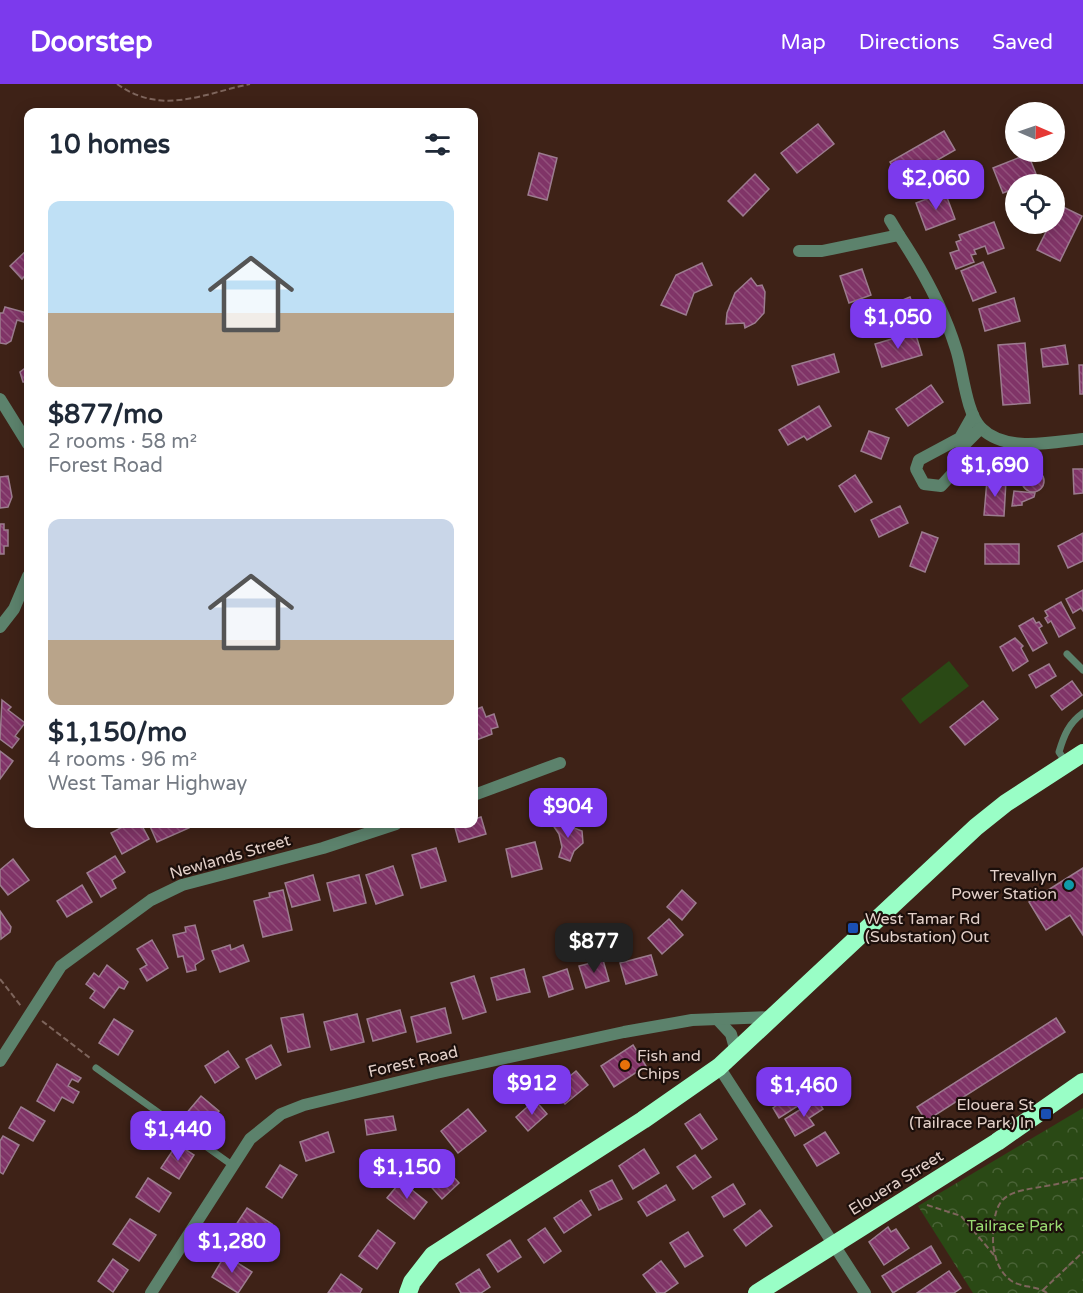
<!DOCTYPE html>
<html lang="en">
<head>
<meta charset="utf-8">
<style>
  :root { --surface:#fff; --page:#f2f2f3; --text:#1f2937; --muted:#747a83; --accent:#7c3aed }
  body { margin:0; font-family:"Varela Round",sans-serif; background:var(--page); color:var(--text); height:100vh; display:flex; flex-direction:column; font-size:22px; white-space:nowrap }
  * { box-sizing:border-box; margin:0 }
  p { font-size:20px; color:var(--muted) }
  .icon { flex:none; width:33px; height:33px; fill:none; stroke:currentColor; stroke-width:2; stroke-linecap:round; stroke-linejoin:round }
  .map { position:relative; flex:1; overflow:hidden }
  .side { position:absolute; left:24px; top:24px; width:454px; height:720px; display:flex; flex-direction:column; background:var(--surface); border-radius:12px; box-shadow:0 3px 15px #0003 }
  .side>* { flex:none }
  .needle { width:39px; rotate:92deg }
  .fabs { position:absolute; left:1005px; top:18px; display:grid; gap:12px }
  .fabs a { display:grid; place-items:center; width:60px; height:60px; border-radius:50%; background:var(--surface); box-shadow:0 3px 15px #0003; font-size:30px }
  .price { position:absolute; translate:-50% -51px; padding:0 14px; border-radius:12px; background:var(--accent); color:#fff; font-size:20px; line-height:39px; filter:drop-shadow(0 2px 3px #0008) }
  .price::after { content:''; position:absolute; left:50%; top:36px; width:18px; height:14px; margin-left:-9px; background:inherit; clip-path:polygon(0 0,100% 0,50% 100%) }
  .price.current { background:#222; color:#fff }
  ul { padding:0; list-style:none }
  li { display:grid; align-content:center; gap:12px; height:318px; padding:0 24px }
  li span { display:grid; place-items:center; height:186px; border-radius:12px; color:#555 }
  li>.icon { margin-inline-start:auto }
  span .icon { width:108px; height:108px; fill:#fffc; stroke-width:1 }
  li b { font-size:26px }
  h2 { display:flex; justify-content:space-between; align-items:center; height:72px; padding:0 24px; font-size:26px }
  header { display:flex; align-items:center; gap:36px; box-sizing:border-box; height:84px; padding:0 30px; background:var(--accent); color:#fff }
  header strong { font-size:28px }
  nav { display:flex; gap:33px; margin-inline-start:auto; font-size:21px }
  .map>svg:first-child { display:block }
</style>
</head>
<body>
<header>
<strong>Doorstep</strong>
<nav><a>Map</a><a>Directions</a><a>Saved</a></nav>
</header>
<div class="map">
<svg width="1083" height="1209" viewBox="0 0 1083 1209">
  <defs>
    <pattern id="park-crowns" width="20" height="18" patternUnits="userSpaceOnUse" patternTransform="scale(1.5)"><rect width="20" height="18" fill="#2a4915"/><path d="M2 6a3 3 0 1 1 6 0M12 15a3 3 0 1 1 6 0" fill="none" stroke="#496236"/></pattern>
    <pattern id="building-back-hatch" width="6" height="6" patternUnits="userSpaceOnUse" patternTransform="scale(1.5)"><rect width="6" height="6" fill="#803467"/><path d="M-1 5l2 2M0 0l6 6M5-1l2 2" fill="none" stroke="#92507b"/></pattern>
  </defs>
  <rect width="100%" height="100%" fill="#3e2217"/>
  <!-- park -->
  <path fill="url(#park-crowns)" d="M1083,1024v185h-110l-55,-87z"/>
  <!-- pitch -->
  <path fill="#2a4915" d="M949,577l20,25 -49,38 -19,-25z"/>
  <!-- building -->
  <g fill="url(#building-back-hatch)" stroke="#9c7c8f" stroke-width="1.5">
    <path d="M818,40l16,20 -37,29 -16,-20z"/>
    <path d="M944,47l11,19 -54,31 -11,-19z"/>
    <path d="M539,69l18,5 -10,42 -19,-5z"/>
    <path d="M1028,70l10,25 -22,5v4l-13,5 -10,-25z"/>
    <path d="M755,90l14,15 -26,27 -15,-15z"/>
    <path d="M945,108l10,27 -29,11 -10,-27z"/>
    <path d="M1059,121l23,11 -22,45 -23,-11 13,-26h4v-10z"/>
    <path d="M994,138l10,26 -16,6 -3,-8 -11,4 2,4 -5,1 3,7 -18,7 -6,-16 9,-3 -3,-8 5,-2 -2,-5z"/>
    <path d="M28,165v23l-6,7 -12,-13z"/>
    <path d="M983,178l13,30 -23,9 -12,-30z"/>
    <path d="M702,179l10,22 -18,8 -8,22 -25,-10 15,-30z"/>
    <path d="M862,185l9,26 -22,8 -9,-27z"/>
    <path d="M751,194l6,8 5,-1 3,7 -1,21 -9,10 -10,5 -1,-5 -18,1 1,-11 8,-20z"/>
    <path d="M910,213l6,16 -38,16 -7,-16z"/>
    <path d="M1014,214l6,23 -35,10 -6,-22z"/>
    <path d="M5,223l22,6 -3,9 -7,-2 -6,21 -5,3 -6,-1v-30h3z"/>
    <path d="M915,248l7,23 -40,12 -7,-23z"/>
    <path d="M1025,259l5,60 -27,2 -5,-60z"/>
    <path d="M1065,261l3,19 -25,3 -2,-18z"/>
    <path d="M834,270l5,18 -41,13 -6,-19z"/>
    <path d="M1079,281h4v29h-3z"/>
    <path d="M28,282v16h-5l-3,-10z"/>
    <path d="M931,301l12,17 -35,24 -12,-17z"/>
    <path d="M819,322l12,20 -24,14 -3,-4 -16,9 -9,-15z"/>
    <path d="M869,347l20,7 -8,21 -20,-8z"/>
    <path d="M1073,385h10v24l-9,1z"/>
    <circle cx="1033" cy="397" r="11"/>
    <path d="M855,391l17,27 -17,10 -16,-26z"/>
    <path d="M8,392l4,21 -4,10 -8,1v-31z"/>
    <path d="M987,396l19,1 -2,35 -20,-1z"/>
    <path d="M1014,407l21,2 -1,4 -12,5v3l-10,1z"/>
    <path d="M900,422l8,17 -29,14 -8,-17z"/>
    <path d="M0,440h4v6h4v16h-4v8h-4z"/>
    <path d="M922,448l16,6 -13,34 -15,-6z"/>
    <path d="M1083,449v28l-15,7 -10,-22z"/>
    <rect x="985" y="460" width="34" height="20"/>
    <path d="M1083,506v21l-2,-3 -8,5 -7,-14z"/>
    <path d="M1061,518l14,26 -16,9 -8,-16 -3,2 -3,-5 3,-2 -3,-5z"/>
    <path d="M1033,534l3,5 3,-1 3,4 -3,2 8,15 -14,8 -14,-25z"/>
    <path d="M1015,554l8,8 -2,2 7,13 -15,10 -13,-24z"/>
    <path d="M1049,580l7,12 -20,12 -7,-13z"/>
    <path d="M1072,597l10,14 -20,15 -11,-14z"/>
    <path d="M2,616l9,7 -3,3 17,13 -10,13 4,3 -7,9 -12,-9z"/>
    <path d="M983,617l15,18 -33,26 -15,-18z"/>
    <path d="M482,623l4,10 8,-3 4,13 -7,2 1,5 -18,7v-31z"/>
    <path d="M0,667l13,10 -13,18z"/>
    <path d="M481,733l5,17 -27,8 -5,-18h20v-5z"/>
    <path d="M561,733l8,9 13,5 1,12 -9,8 -4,10 -11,-4 3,-10 -3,-13 -7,-10z"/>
    <path d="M128,740h13l8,15 -27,15 -11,-21z"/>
    <path d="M149,740h38l2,4 -32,14z"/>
    <path d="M535,758l7,27 -30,8 -6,-28z"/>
    <path d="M436,764l10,33 -25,7 -9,-33z"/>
    <path d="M115,772l10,16 -13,8 4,8 -15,9 -14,-24z"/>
    <path d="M13,775l16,21 -21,15 -8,-10v-15z"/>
    <path d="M393,782l10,29 -27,9 -10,-29z"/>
    <path d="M1083,784v67l-13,-20 -24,15 -17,-28z"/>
    <path d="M313,791l7,25 -28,7 -7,-24z"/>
    <path d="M359,791l7,28 -32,8 -7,-28z"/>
    <path d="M82,801l10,17 -25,15 -10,-16z"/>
    <path d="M283,806l9,40 -29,7 -9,-36 16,-4 -1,-4z"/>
    <path d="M682,806l14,13 -14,17 -15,-13z"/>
    <path d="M0,827l11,16 -1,5 -9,7z"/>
    <path d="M669,835l14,16 -21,19 -14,-16z"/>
    <path d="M195,841l9,34 -9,6 1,5 -9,2 -4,-16 -5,1 -5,-22 13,-3 -1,-5z"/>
    <path d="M152,856l16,28 -21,13 -7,-12 7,-4 -10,-16z"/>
    <path d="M230,861l1,5 12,-5 6,16 -29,11 -8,-21z"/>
    <path d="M651,871l6,20 -31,9 -6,-21z"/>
    <path d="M603,876l6,21 -23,7 -7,-22z"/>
    <path d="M107,881l21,17 -4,7 -5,-2 -15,21 -14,-10 5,-7 -9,-7 8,-11 5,4z"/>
    <path d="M524,885l6,23 -33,8 -6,-22z"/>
    <path d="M567,885l6,20 -24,8 -6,-20z"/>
    <path d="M474,892l12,36 -23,7 -12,-36z"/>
    <path d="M445,924l6,25 -34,9 -6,-25z"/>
    <path d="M400,926l6,22 -33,9 -6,-22z"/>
    <path d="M303,930l7,33 -22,5 -7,-34z"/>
    <path d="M357,930l7,28 -33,8 -7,-28z"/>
    <path d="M1056,934l9,14 -139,89 -9,-14z"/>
    <path d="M114,935l19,12 -15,24 -19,-12z"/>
    <path d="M271,961l10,20 -25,14 -10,-20z"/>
    <path d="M633,961l13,21 -32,21 -13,-21z"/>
    <path d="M228,967l11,16 -24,16 -10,-17z"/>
    <path d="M57,980l24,14 -3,4 -6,-3 -4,7 11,6 -6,11 -11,-6 -8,14 -17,-10z"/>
    <path d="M576,987l12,14 -23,19 -12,-14z"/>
    <path d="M786,990l18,28 -25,16 -6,-10 4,-3 -9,-19z"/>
    <path d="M201,1012l18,15 -15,20 -19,-16z"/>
    <path d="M817,1015l6,10 -14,9 5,7 -19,11 -10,-17z"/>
    <path d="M535,1016l12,14 -19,17 -12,-14z"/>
    <path d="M21,1023l24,14 -12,20 -24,-13z"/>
    <path d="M468,1025l18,22 -28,22 -17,-22z"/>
    <path d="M700,1030l17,25 -15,10 -17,-25z"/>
    <path d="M393,1032l3,14 -29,5 -2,-15z"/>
    <path d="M328,1048l6,20 -28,9 -6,-19z"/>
    <path d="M825,1048l14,21 -22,13 -13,-21z"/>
    <path d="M3,1052l16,9 -16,29 -3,-2v-31z"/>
    <path d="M177,1060l17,11 -15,24 -18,-11z"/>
    <path d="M644,1065l15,24 -26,16 -14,-23z"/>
    <path d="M695,1071l16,22 -18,12 -16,-22z"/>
    <path d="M442,1080l17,19 -17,16 -17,-19z"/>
    <path d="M280,1081l17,10 -15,23 -16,-11z"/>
    <path d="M148,1094l23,15 -12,19 -23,-15z"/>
    <path d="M612,1096l10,19 -23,11 -9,-19z"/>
    <path d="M401,1097l26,21 -13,17 -27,-21z"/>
    <path d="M733,1100l12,20 -21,13 -12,-20z"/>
    <path d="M666,1101l9,15 -28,16 -9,-14z"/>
    <path d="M581,1116l10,15 -27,18 -10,-15z"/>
    <path d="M247,1124l25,16 -21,33 -25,-17z"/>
    <path d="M760,1126l12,16 -26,20 -12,-16z"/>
    <path d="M130,1135l26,16 -17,26 -26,-17z"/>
    <path d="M888,1143l3,5 5,-3 13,19 -25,17 -15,-23z"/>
    <path d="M545,1144l16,23 -17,12 -16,-23z"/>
    <path d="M378,1146l17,13 -18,26 -18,-13z"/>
    <path d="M688,1148l15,24 -18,11 -15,-24z"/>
    <path d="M510,1156l11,17 -23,15 -11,-17z"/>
    <path d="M931,1162l10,17 -48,30 -11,-17z"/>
    <path d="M225,1171l27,17 -14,21 -26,-16z"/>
    <path d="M113,1175l15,11 -15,22 -15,-11z"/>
    <path d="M661,1177l17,22 -14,10h-7l-14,-18z"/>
    <path d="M479,1185l11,18 -9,6h-20l-5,-9z"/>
    <path d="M949,1187l12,17 -7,5h-37z"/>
    <path d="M341,1190l21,15 -2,4h-32z"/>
  </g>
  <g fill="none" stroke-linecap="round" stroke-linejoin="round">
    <!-- path -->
    <g stroke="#7e655c" stroke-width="2" stroke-dasharray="6 3" stroke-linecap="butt">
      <path d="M117,0c45,32 85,10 133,0"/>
      <path d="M0,895l21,27"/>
      <path d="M42,937l48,37"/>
      <path d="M927,1121l34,11 33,39"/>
      <path d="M1043,1206l40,-38"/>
      <path d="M1047,1209c-11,-8 -28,-5 -38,-14 -11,-9 -15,-24 -16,-37 0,-52 15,-49 59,-57 10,-2 20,-5 31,-7"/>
    </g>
    <!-- lane -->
    <g stroke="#5c826c" stroke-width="7">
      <path d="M1067,570l16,16"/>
      <path d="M1067,680l-8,-12c5,-17 10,-29 24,-39"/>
      <path d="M96,984l136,97"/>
    </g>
    <!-- street -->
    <g stroke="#5c826c" stroke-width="12">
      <path d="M890,136l9,15"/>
      <path d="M799,167h23l77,-16c24,36 44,72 57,114 7,21 10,64 25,79 25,25 71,14 102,11"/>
      <path d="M0,315l28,45"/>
      <path d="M973,331l-13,23 -41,22 -3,9 8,15 17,2 12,-13 9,-26 19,-19"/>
      <path d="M0,543l14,-18 14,-33"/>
      <path d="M474,711l86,-32"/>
      <path d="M717,935l14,15 5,18"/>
      <path d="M0,977l61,-95 90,-66 31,-15 141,-37 73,-24"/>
      <path d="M719,983l146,226"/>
      <path d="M151,1209l99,-154 31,-25 23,-9 132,-32 188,-41 68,-12 82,-3"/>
    </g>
    <!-- highway -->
    <g stroke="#99fec6" stroke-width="18">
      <path d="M408,1209l4,-11 21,-27 210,-135 76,-53 257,-240 30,-24 77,-50"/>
      <path d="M757,1209l240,-151 86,-60"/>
    </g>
  </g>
  <!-- markers -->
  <circle fill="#0f9aa8" stroke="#1c0f0b" stroke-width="2" cx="1069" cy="801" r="6"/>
  <g fill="#1a4fb4" stroke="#1c0f0b" stroke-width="2">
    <rect x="847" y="838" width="12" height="12" rx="3"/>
    <rect x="1040" y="1024" width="12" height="12" rx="3"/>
  </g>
  <circle fill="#e8710a" stroke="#1c0f0b" stroke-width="2" cx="625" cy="981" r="6"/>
  <g text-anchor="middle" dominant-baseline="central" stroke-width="4.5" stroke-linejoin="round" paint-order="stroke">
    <!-- street labels -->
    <g font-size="16" fill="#e4d1ca" stroke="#1c0f0b">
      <text transform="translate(230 773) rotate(-16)">Newlands Street</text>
      <text transform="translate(413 978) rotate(-13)">Forest Road</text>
      <text transform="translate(896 1099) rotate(-32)">Elouera Street</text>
    </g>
    <!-- poi labels -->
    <g font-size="16" fill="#e4d1ca" stroke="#1c0f0b" text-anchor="end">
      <text x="1057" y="792">Trevallyn<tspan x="1057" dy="18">Power Station</tspan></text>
      <text x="865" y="835" text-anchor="start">West Tamar Rd<tspan x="865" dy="18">(Substation) Out</tspan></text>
      <text x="637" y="972" text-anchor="start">Fish and<tspan x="637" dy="18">Chips</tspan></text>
      <text x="1034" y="1021">Elouera St<tspan x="1034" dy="18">(Tailrace Park) In</tspan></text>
    </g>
    <!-- park labels -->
    <g font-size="16" fill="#98da71" stroke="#1c0f0b">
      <text x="1015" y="1142">Tailrace Park</text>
    </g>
  </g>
</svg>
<div class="fabs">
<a><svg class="needle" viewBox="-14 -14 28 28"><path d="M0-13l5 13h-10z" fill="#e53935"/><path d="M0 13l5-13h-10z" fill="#747a83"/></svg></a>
<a><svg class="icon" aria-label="locate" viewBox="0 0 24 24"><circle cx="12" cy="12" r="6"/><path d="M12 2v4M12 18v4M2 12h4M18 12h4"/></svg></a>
</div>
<b class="price" style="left:936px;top:127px">$2,060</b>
<b class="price" style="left:898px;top:266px">$1,050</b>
<b class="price" style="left:995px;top:414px">$1,690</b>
<b class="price" style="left:568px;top:755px">$904</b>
<b class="price current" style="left:594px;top:890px">$877</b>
<b class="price" style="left:532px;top:1032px">$912</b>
<b class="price" style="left:804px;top:1034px">$1,460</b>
<b class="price" style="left:178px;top:1078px">$1,440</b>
<b class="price" style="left:407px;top:1116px">$1,150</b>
<b class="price" style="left:232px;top:1190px">$1,280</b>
<section class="side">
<h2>10 homes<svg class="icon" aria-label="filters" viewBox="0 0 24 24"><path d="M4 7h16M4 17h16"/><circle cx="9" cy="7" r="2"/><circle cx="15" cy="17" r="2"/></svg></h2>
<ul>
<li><span style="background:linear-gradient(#bfe0f5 60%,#b9a48a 0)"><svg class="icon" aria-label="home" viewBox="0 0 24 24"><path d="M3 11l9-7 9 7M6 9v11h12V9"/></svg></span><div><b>$877/mo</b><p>2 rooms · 58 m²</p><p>Forest Road</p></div></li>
<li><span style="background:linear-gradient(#c9d6e8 65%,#b9a48a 0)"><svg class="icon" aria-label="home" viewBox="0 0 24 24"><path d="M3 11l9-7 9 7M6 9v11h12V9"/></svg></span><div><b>$1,150/mo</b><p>4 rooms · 96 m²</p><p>West Tamar Highway</p></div></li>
</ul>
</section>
</div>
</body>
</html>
